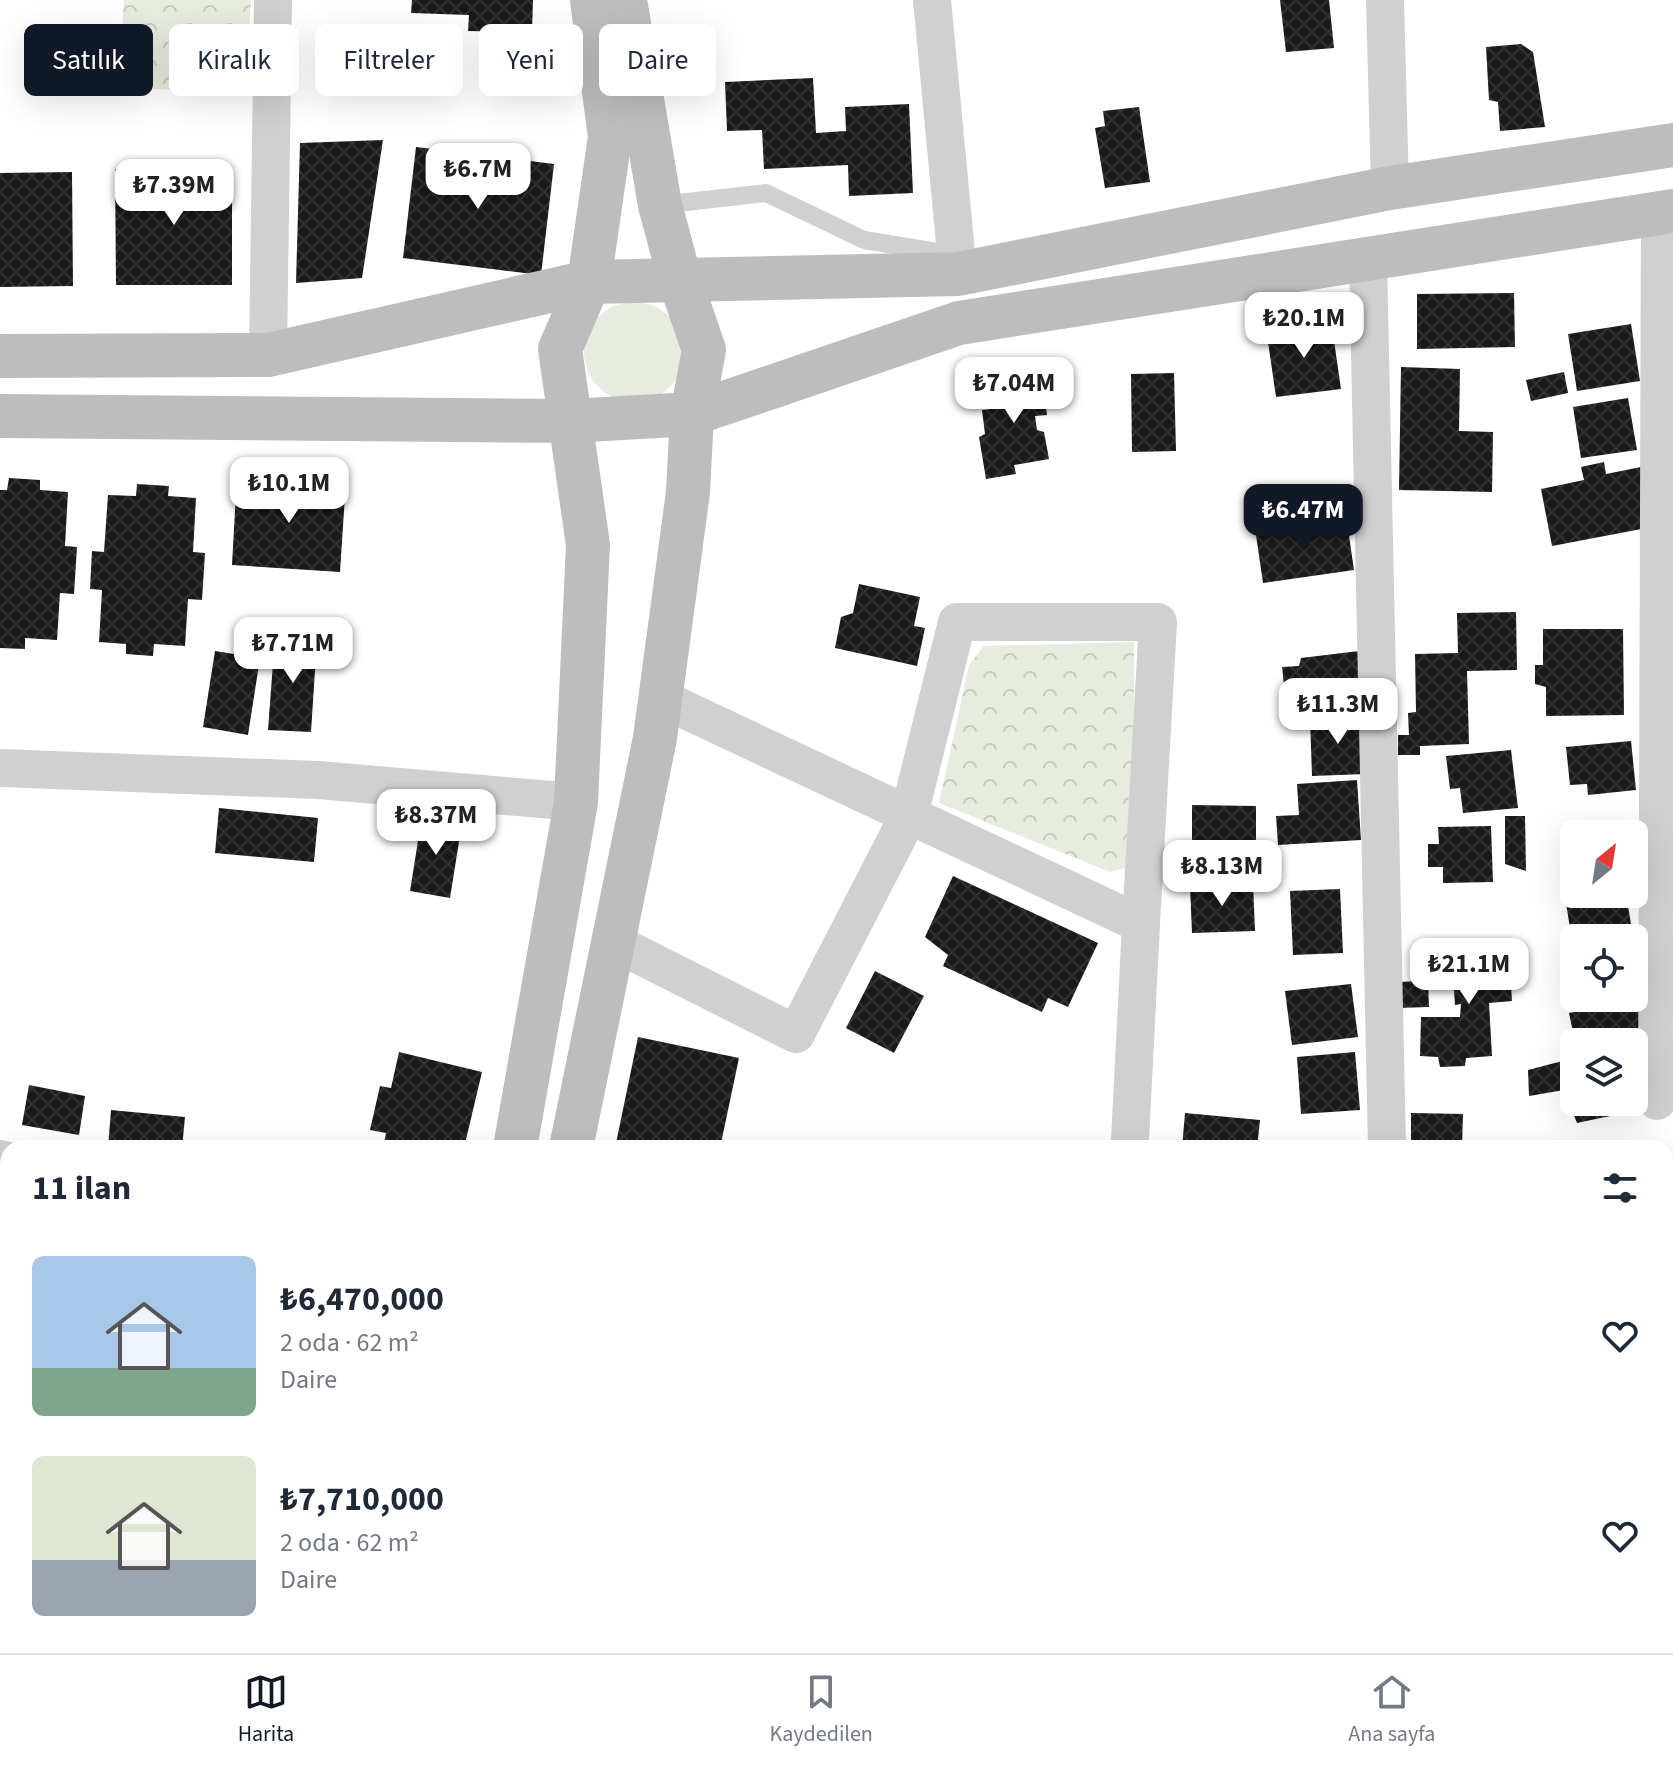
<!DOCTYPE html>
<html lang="tr">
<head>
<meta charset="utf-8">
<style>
  :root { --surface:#fff; --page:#f2f2f3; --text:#1f2937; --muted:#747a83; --line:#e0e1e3; --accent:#111827 }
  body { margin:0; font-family:"Source Sans 3",sans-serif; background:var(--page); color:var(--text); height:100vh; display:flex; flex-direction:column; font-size:30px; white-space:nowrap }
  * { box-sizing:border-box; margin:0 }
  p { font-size:26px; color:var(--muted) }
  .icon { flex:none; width:44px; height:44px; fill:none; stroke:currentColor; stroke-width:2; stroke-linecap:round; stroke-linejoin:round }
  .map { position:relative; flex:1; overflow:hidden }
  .details { position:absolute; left:0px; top:1140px; width:1674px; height:514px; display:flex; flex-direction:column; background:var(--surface); border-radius:24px 24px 0 0; box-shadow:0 8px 32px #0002 }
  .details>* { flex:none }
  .top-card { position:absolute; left:24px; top:24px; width:800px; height:72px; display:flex; gap:16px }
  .needle { width:52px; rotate:30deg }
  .buttons { position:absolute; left:1560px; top:820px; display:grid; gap:16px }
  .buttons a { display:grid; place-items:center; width:88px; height:88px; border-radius:12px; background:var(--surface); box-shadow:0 8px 32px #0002; font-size:40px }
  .price { position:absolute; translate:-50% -68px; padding:0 18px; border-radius:16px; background:#fff; color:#222; font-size:26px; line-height:52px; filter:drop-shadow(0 2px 4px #0008) }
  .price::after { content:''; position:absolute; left:50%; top:48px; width:24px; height:18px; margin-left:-12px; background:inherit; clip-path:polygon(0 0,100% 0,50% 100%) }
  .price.selected { background:var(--accent); color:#fff }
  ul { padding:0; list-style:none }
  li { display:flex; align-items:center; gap:24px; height:200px; padding:0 32px }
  li span { display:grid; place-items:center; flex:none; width:224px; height:160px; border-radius:12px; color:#555 }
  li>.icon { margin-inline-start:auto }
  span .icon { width:96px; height:96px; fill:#fffc; stroke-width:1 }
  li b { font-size:34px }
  h2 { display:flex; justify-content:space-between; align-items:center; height:96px; padding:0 32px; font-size:34px }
  .tag { padding:0 28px; border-radius:12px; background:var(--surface); box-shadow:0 8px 32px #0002; font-size:28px; line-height:72px }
  .tag.selected { background:var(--accent); color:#fff }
  .tab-bar { display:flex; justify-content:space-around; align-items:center; height:112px; border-top:2px solid var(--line); background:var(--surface); font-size:22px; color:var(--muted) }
  .tab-bar a { display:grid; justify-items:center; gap:4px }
  .tab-bar .selected { color:var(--accent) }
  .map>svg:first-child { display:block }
</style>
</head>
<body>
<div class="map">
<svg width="1673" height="1653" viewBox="0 0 1673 1653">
  <defs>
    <pattern id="forest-crowns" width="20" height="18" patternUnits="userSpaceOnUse" patternTransform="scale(2)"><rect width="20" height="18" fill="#e6ecdf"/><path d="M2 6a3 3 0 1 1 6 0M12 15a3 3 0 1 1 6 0" fill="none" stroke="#c6cbc0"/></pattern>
    <pattern id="building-cross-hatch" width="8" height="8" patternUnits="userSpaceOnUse" patternTransform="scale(2)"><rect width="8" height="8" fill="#1a1a1a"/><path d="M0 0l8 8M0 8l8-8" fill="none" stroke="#333"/></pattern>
  </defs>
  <rect width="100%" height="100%" fill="#fff"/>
  <!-- grass -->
  <circle fill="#e6ecdf" cx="634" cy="352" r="50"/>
  <!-- forest -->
  <g fill="url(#forest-crowns)">
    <path d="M124,0h127l-6,92 -127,-4z"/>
    <path d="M1134,642l1,223 -25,7 -171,-69 30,-138 15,-19z"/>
  </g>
  <!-- building -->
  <g fill="url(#building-cross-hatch)">
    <path d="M412,0h121l-1,32 -64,-1 1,-16 -58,-2z"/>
    <path d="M1280,0h49l5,48 -48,4z"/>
    <path d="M1521,44l12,8 12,75 -45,4 -2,-29 -9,-2 -3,-53z"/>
    <path d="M813,78l3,55 30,-2 -1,-24 64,-3 4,89 -64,3 -1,-31 -84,4 -2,-39 -35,1 -2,-49z"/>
    <path d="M1139,107l11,75 -45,6 -10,-60 10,-2 -2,-15z"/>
    <path d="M383,140l-21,138 -66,5 4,-140z"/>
    <path d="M416,147l138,17 -13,111 -138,-17z"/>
    <path d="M115,169h117v116h-116z"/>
    <path d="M72,172l1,114 -73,1v-114z"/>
    <path d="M1514,293l1,54 -98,2v-55z"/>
    <path d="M1331,320l10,69 -65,8 -10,-69 31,-4 3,22 9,-1 -3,-22z"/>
    <path d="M1631,324l9,57 -63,10 -9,-57z"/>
    <path d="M1401,367l59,2 -1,62 34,1 -1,60 -93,-2z"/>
    <path d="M1041,370l6,45 -12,1 2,14 7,2 5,27 -35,6 2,9 -30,5 -7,-42 6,-3 -3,-24 18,-2 -4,-32z"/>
    <path d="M1564,372l4,21 -37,8 -5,-21z"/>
    <path d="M1174,373l2,78 -44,1 -1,-78z"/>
    <path d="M1628,398l9,52 -56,8 -8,-51z"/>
    <path d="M1604,462l2,12 35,-7 11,60 -100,19 -11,-57 43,-9 -3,-13z"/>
    <path d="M237,475l34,2v11l37,2 7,-12 31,2 -6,92 -108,-7z"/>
    <path d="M9,478l31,2v10l28,2 -3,54 12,1 -3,47 -14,-1 -3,47 -32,-2v11l-25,-1v-158h7z"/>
    <path d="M137,484l32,2 -1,10 28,2 -3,54 12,1 -3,47 -14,-1 -3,47 -31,-2 -1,12 -27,-2v-10l-27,-2 3,-52 -12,-1 2,-38 12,1 4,-57 28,1z"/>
    <path d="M1312,515l2,19 34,-5 6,41 -91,13 -7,-48 29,-5 2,-11z"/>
    <path d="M859,584l61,13 -6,29 11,2 -8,38 -82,-18 6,-31 12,-4z"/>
    <path d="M1516,612l1,58 -50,1 2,73 -49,2v9h-22v-20h11l-1,-22 8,-1 -1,-58 43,-1 -1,-40z"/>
    <path d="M1543,629h80l1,86 -78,1v-29l-11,-3v-19h8z"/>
    <path d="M275,636l42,4 -6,92 -43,-2z"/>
    <path d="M215,651l45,7 -12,77 -45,-8z"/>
    <path d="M1359,651l6,54 -78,8 -5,-46 17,-1 2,-8z"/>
    <path d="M1364,716l2,58 -54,2 -2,-58z"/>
    <path d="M1631,741l5,49 -48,5 -1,-11 -17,1 -4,-38z"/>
    <path d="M1511,750l7,58 -55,5 -3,-25 -10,1 -4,-33z"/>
    <path d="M1357,780l4,60 -83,5 -2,-29 23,-1 -2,-31z"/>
    <path d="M1192,805l64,1v51h-64z"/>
    <path d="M219,808l99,10 -4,44 -99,-9z"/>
    <path d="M422,816l40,7 -12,75 -40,-7z"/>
    <path d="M1505,816h20l1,55 -21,-7z"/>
    <path d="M1491,826l2,56 -50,1v-16h-15v-23h11l-1,-17z"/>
    <path d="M953,876l145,67 -30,64 -20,-9 -6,14 -99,-46 5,-11 -23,-18z"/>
    <path d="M1253,884l2,47 -63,2 -2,-47z"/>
    <path d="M1340,889l3,64 -50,2 -3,-64z"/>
    <path d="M1574,889v5h52l5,30 -60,10 -7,-43z"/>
    <path d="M1508,943l4,58 -23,2 3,53 -26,2 -1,8 -25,1 -2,-10 -18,-1 1,-39h39l1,-13 -6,1 -4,-58z"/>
    <path d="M875,971l49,25 -30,57 -48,-25z"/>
    <path d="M1428,981l1,26 -32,1 -1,-26z"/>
    <path d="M1351,984l7,53 -66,8 -7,-54z"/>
    <path d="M1639,999l7,36 -37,7h-34l-6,-29z"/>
    <path d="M638,1037l101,21 -19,90h-105z"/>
    <path d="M399,1052l83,20 -18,76h-81l3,-15 -16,-3 10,-44 11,2z"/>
    <path d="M1355,1052l5,58 -59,4 -4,-57z"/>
    <path d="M1570,1059l4,10v33h60l1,-26 8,33 -66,14 -13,-33 -35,6 -1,-26z"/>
    <path d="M29,1085l56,11 -6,39 -57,-10z"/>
    <path d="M111,1110l74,7 -3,31h-74z"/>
    <path d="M1185,1113l75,7 -3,28h-75z"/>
    <path d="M1411,1113l52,1 -1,34h-51z"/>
    <path d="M0,1180l8,2v150l-8,-2z"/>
    <path d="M262,1646h104l3,1 -1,6h-108z"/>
    <path d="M1199,1646h81l-1,7h-81z"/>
  </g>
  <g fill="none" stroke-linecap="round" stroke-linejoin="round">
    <!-- lane -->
    <path stroke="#d0d0d0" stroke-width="18" d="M660,205l106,-12 98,47 92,15"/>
    <!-- street -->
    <g stroke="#d0d0d0" stroke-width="38">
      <path d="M932,0l26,274"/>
      <path d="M1385,0l5,188"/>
      <path d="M1368,260l19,888"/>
      <path d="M268,355l5,-355"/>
      <path d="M660,698l481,226 -11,216"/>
      <path d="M0,768l318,12 258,22"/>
      <path d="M613,942l183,92 113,-219 48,-193h201l-17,302"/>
      <path d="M1657,1101l3,-888"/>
      <path d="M0,1159l8,2"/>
      <path d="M0,1523l8,-43"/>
      <path d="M1337,1653v-7"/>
    </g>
    <!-- secondary -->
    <g stroke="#bdbdbd" stroke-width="44">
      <path d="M0,356l268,-1 321,-73 369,-8 432,-86 283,-43"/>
      <path d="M0,416l570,5 122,-7 267,-91 714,-112"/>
      <path d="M515,1148l61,-346 12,-257 -28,-196 29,-67 21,-145 -18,-137"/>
      <path d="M571,1148l84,-410 33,-246 4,-78 12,-64 -24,-70 -20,-75 -35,-205"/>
      <path d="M397,1653l2,-7"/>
      <path d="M453,1653l1,-7"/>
    </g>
  </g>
</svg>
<div class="buttons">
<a><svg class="needle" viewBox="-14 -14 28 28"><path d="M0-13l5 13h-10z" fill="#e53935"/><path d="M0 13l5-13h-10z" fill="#747a83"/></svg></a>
<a><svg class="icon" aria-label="locate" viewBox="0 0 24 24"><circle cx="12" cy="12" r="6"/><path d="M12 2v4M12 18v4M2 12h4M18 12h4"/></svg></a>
<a><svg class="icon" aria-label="layers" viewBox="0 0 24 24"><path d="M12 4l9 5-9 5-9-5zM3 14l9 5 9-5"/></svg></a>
</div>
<b class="price" style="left:478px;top:211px">₺6.7M</b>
<b class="price" style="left:174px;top:227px">₺7.39M</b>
<b class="price" style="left:1304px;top:360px">₺20.1M</b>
<b class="price" style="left:1014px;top:425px">₺7.04M</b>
<b class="price" style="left:289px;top:525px">₺10.1M</b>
<b class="price selected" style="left:1303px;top:552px">₺6.47M</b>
<b class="price" style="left:293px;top:685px">₺7.71M</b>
<b class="price" style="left:1338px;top:746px">₺11.3M</b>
<b class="price" style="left:436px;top:857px">₺8.37M</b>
<b class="price" style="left:1222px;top:908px">₺8.13M</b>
<b class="price" style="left:1469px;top:1006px">₺21.1M</b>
<div class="top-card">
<a class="tag selected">Satılık</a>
<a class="tag">Kiralık</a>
<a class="tag">Filtreler</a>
<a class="tag">Yeni</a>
<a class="tag">Daire</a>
</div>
<section class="details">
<h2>11 ilan<svg class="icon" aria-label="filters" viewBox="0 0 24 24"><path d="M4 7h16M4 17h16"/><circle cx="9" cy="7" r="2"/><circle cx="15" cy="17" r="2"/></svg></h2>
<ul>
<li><span style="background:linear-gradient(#a9c7e8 70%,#7fa58c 0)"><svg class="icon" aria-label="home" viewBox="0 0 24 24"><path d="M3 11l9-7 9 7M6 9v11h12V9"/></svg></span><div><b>₺6,470,000</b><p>2 oda · 62 m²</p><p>Daire</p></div><svg class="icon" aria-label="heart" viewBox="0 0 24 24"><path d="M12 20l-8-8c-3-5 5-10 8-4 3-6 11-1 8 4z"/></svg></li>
<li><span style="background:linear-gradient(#dfe7d0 65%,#9aa5b1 0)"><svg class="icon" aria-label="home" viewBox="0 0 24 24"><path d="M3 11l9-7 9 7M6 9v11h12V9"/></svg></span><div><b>₺7,710,000</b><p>2 oda · 62 m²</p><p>Daire</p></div><svg class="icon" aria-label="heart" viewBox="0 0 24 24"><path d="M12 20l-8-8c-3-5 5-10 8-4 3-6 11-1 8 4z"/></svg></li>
</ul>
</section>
</div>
<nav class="tab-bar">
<a class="selected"><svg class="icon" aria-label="map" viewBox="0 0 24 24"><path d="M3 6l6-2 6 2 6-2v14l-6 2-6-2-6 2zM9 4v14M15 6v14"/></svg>Harita</a>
<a><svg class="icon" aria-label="saved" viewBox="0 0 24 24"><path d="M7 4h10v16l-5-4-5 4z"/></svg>Kaydedilen</a>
<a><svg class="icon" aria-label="home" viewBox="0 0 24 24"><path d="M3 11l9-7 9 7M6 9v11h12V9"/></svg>Ana sayfa</a>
</nav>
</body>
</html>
